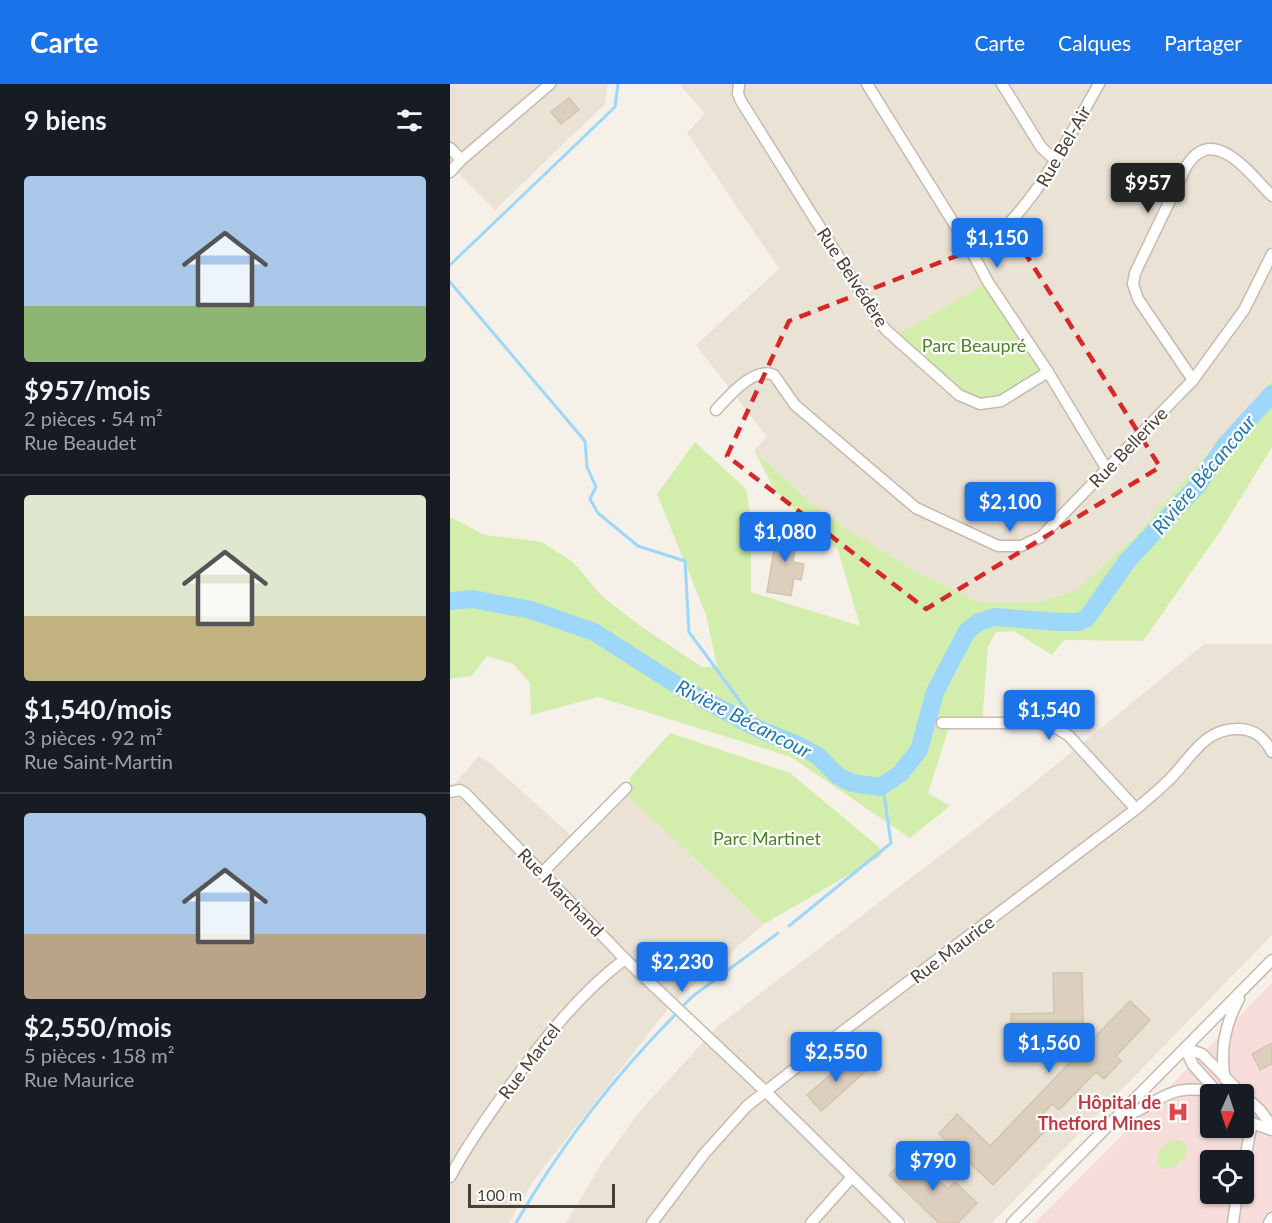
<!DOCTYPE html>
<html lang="fr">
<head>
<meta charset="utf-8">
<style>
  :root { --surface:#171b24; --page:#242831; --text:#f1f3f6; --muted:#9ea1a6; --line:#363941; --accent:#1a73e8 }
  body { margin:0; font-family:Lato,sans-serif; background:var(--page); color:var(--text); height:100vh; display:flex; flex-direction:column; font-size:22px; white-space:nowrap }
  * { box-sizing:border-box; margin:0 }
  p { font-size:20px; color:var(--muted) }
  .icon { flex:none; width:33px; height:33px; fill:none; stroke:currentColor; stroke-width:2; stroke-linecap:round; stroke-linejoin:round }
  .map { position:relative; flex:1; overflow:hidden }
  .sheet { display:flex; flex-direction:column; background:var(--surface); width:450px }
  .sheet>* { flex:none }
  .needle { width:39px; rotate:183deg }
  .tools { position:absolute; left:750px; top:1000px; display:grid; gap:12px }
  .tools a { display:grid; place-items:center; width:54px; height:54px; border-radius:6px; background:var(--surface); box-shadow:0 2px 4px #0004; font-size:30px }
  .scale { position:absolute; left:18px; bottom:15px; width:147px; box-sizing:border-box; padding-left:6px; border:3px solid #4a4135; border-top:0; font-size:16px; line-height:21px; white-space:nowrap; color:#4a4135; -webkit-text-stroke:4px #fff; paint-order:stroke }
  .price { position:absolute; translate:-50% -51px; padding:0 14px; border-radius:6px; background:var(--accent); color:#fff; font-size:20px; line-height:39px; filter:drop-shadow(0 2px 3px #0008) }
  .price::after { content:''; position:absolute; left:50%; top:36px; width:18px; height:14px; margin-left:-9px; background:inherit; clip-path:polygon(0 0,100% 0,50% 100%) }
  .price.on { background:#222; color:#fff }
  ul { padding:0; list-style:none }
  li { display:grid; align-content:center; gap:12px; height:318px; padding:0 24px }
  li+li { border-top:2px solid var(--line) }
  li span { display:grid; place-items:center; height:186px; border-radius:6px; color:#555 }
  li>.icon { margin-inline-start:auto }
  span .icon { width:108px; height:108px; fill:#fffc; stroke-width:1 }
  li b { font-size:26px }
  h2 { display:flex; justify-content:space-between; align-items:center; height:72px; padding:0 24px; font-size:26px }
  header { display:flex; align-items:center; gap:36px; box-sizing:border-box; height:84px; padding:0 30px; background:var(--accent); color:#fff }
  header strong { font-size:28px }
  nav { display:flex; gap:33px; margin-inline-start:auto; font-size:21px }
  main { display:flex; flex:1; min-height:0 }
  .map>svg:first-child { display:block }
</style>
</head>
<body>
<header>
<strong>Carte</strong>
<nav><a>Carte</a><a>Calques</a><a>Partager</a></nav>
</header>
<main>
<section class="sheet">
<h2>9 biens<svg class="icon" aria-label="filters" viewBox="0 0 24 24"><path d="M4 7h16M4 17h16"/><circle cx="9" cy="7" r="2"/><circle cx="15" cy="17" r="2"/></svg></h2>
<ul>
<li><span style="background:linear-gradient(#a9c7e8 70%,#8fb573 0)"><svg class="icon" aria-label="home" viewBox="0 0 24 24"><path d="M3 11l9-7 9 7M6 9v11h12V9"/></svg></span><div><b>$957/mois</b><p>2 pièces · 54 m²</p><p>Rue Beaudet</p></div></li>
<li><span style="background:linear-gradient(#dfe7d0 65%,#c2b280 0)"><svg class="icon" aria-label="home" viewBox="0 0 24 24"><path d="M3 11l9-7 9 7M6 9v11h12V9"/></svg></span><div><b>$1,540/mois</b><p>3 pièces · 92 m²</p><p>Rue Saint-Martin</p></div></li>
<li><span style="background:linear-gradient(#a9c7e8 65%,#b9a48a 0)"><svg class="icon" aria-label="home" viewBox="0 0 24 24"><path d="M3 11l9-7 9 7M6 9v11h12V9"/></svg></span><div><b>$2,550/mois</b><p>5 pièces · 158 m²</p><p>Rue Maurice</p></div></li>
</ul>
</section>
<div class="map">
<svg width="822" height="1139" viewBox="0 0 822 1139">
  <rect width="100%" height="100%" fill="#f6f1e8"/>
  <!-- residential -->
  <g fill="#eae3d5">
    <path d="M0,0h158l-3,20 -110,106 -45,-45z"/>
    <path d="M229,0h593v296l-137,156 -58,55 -40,12h-56l-66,-32 -90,-56 -71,-65 13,-13 -71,-92 83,-76 -92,-136 18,-19z"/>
    <path d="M754,560h68v291l-280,288h-82l-8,-6 -6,6h-330l34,-57 40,-55 79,-86 295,-226z"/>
    <path d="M29,672l11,7 91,81 45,-50 138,130 -94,82 -136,174 -25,43h-59v-435z"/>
  </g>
  <!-- medical -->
  <path fill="#f7ddda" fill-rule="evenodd" d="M822,899v240h-237zM760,1011h34v33h-34zM760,1077h34v33h-34z"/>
  <!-- green -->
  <g fill="#d3eeac">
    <path d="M538,198l60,90 -37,25 -42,3 -75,-63z"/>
    <path d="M822,296v67l-51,83 -78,111 -79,-1 -12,15 -39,-24 -17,1 -8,15 -6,77h-32l-22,69 22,13 -40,32 -119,-81 -193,-60 -67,18 -1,-32 -17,-19 -26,-8 -15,20 -22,3v-162l35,18 57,7 31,20 29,34 37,29 63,42 15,-1 -11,-51 -49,-121 38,-52 51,47 5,29v74l109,34 -22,-76 -63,-59 -21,-41 71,65 90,56 66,32h56l40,-13 58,-54z"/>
    <path d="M220,649l120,40 89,74 2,9 -117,68 -138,-130 5,-18z"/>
    <path d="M721,1056h9l7,6 -1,10 -13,12 -11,1 -5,-8 2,-11z"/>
  </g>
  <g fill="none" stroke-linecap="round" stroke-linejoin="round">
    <!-- stream -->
    <g stroke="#9dd7f9" stroke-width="3">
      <path d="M0,181l165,-158 3,-23"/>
      <path d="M0,198l135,159 2,26 9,20 -6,12 8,14 40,33 47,15 4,71 72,98"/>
      <path d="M339,842l102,-83 -7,-49 -4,-7"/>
      <path d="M231,924l12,-12 85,-63"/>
      <path d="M66,1139c44,-76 99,-148 161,-210"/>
    </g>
    <!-- river -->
    <path stroke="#9dd7f9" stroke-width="18" d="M0,517l22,-2 59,11 63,22 88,56 79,42 39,16 18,10 20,20 14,7 28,4 20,-13 19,-24 16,-58 32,-61 12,-9 16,-5 63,5h21l8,-4 41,-58 70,-75 28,-41 46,-50"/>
  </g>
  <!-- building -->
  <g fill="#dccfbe" stroke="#d4c4ae" stroke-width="1.5">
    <path d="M119,14l10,12 -18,14 -10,-12z"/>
    <path d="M328,443l20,3 -5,32 11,2 -3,16 -7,-2 -3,18 -24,-4z"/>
    <path d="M603,889h29l1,51 -8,8 13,12 42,-43 20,19 -34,36 5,5 -17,18 -8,-7 -37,38 -7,-6 -13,14 10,9 -56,58 -54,-51 18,-20 33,32 89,-93 -14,-13 -53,1 -1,-27 43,-1z"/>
    <path d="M822,959v21l-12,6 -8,-16z"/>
    <path d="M402,972l14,15 -45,40 -14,-16z"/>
    <path d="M460,1069l38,36 7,-7 22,21 -19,20h-19l-50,-48z"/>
  </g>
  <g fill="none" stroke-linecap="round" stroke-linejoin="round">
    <defs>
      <g id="minor">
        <path d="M289,0l-1,10 3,7 137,219 8,10 73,65 21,9 21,-3 47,-29"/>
        <path d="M417,0l106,170 15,28 60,90 58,96"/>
        <path d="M552,0l39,63 14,13"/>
        <path d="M0,64l11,12"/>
        <path d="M0,88l11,-12 89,-76"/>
        <path d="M523,170c61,-42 90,-108 126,-170"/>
        <path d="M743,296l-55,-81 -5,-15 2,-11 51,-106c27,-45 64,7 86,29"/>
        <path d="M266,326c13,-14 38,-44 58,-35l21,30 121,103 82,38h23l20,-9 152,-157 51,-70 28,-56"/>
        <path d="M492,639h96l20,6 11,7 67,73"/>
        <path d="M0,708l10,-2 5,3 160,166 140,132 134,132"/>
        <path d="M92,789l84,-85"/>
        <path d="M735,964l17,6 41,41"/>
        <path d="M735,964l8,17 25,28"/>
        <path d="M775,995c-5,-27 0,-55 14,-80"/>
        <path d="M794,1012l16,14 12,16"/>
        <path d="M794,1032l8,7 20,7"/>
        <path d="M669,1035c44,-16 45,-37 98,-27"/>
        <path d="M794,1080l8,-41"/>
        <path d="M0,1093c18,-33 39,-63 61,-93 34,-46 68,-90 114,-125"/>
        <path d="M202,1139l52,-69 43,-48 83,-65 306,-232c12,-10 24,-20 35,-31 21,-22 35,-51 69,-49 16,1 24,9 32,23"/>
        <path d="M361,1139l41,-46"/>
        <path d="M562,1139l260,-263"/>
        <path d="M783,1139l4,-29"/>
        <path d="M819,1139l3,-5"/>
      </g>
    </defs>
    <!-- minor casing -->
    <use href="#minor" stroke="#c5bbac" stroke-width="13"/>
    <!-- minor -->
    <use href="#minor" stroke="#fff" stroke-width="10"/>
  </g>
  <!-- marked area -->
  <path fill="none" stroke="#d62828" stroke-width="4.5" stroke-dasharray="12 8" stroke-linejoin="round" d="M563,150l147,233 -234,142 -199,-153 62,-135z"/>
  <!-- icons -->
  <defs>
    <symbol id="hospital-bare" viewBox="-9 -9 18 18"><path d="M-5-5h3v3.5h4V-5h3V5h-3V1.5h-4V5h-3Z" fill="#e0444e" stroke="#fff" stroke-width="2.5" paint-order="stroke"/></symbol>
  </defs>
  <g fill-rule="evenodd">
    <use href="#hospital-bare" x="713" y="1013" width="30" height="30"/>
  </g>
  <g text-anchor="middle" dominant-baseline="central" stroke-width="4.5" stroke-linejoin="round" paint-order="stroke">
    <!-- street labels -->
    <g font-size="18" fill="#4a4135" stroke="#fff">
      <text transform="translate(613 62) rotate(-60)">Rue Bel-Air</text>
      <text transform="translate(403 193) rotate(57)">Rue Belvédère</text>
      <text transform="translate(678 363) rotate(-46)">Rue Bellerive</text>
      <text transform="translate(111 808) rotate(46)">Rue Marchand</text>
      <text transform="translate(502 865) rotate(-37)">Rue Maurice</text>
      <text transform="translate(79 977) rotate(-53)">Rue Marcel</text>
    </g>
    <!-- park labels -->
    <g font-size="18" fill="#4a8321" stroke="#fff">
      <text x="524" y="261">Parc Beaupré</text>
      <text x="317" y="754">Parc Martinet</text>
    </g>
    <!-- health labels -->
    <g font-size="18" font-weight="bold" fill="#be3a42" stroke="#fff" text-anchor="end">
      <text x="711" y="1018">Hôpital de<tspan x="711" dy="21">Thetford Mines</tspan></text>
    </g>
    <!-- water labels -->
    <g font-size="20" font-style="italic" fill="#1f79b1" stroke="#fff">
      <text transform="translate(753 390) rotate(-50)">Rivière Bécancour</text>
      <text transform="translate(294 634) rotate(27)">Rivière Bécancour</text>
    </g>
  </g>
</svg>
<div class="tools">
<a><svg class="needle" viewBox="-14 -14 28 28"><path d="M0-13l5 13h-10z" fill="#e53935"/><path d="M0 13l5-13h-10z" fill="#9ea1a6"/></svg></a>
<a><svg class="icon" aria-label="locate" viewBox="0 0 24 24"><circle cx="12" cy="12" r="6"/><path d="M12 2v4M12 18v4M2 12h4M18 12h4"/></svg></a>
</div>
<div class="scale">100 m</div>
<b class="price on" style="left:698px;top:130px">$957</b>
<b class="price" style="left:547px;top:185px">$1,150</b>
<b class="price" style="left:560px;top:449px">$2,100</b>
<b class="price" style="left:335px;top:479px">$1,080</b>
<b class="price" style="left:599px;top:657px">$1,540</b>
<b class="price" style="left:232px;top:909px">$2,230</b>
<b class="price" style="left:599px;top:990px">$1,560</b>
<b class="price" style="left:386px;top:999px">$2,550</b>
<b class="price" style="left:483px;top:1108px">$790</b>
</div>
</main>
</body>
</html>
